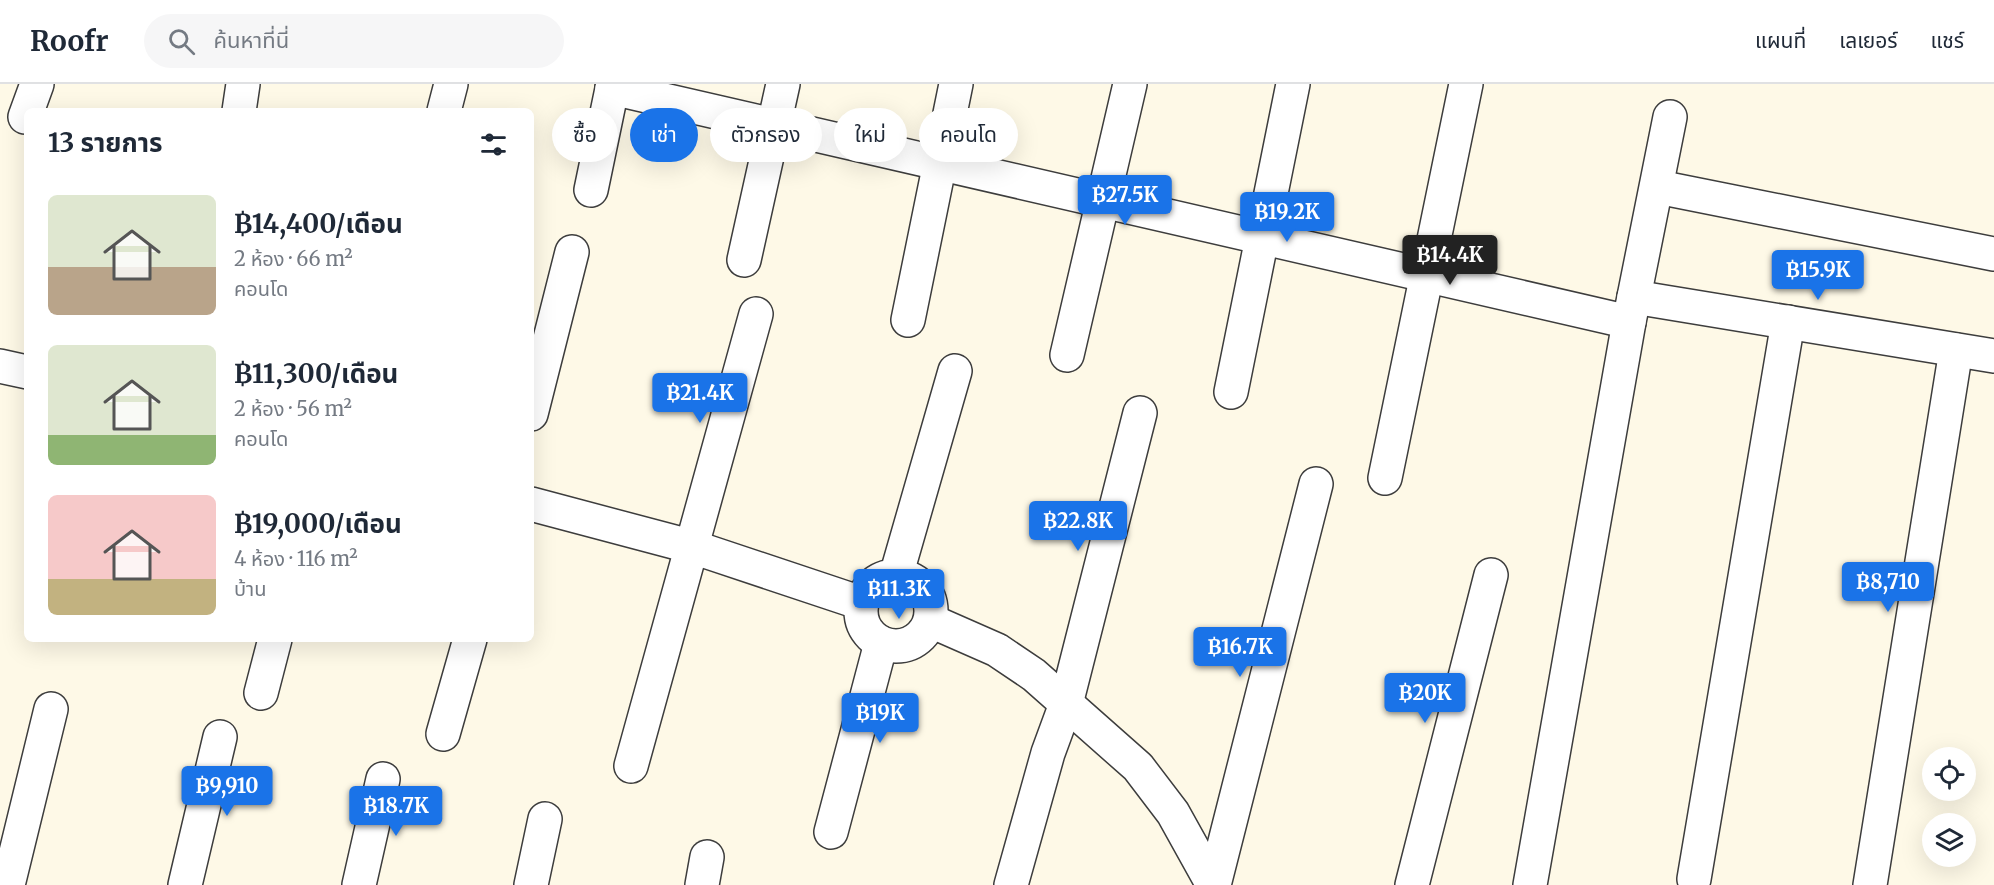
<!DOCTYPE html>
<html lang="th">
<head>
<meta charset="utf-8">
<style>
  :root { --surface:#fff; --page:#f6f6f7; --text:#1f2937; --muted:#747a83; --line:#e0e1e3; --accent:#1a73e8 }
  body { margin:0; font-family:Merriweather,"Noto Sans Thai",serif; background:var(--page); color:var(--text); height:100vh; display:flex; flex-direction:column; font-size:22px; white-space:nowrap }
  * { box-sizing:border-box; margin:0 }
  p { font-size:20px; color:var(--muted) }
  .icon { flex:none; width:33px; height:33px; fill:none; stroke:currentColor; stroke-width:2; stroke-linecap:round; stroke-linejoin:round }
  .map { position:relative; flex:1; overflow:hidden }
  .side { position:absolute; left:24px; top:24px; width:510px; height:534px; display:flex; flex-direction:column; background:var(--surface); border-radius:9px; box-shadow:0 6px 24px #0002 }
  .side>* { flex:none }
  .top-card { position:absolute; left:552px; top:24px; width:570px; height:54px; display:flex; gap:12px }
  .controls { position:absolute; left:1922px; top:663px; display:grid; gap:12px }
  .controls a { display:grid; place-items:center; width:54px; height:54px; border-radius:50%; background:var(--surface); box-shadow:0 6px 24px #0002; font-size:30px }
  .price { position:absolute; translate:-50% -51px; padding:0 14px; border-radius:6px; background:var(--accent); color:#fff; font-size:20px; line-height:39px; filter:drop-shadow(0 2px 3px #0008) }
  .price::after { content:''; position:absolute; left:50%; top:36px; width:18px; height:14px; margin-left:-9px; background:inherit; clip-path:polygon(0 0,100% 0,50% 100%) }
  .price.current { background:#222; color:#fff }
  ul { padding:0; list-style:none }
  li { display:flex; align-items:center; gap:18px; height:150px; padding:0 24px }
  li span { display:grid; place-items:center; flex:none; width:168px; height:120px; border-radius:9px; color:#555 }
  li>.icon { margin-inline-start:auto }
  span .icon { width:72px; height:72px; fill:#fffc; stroke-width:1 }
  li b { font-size:26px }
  h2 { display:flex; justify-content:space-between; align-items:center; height:72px; padding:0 24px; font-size:26px }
  .pill { padding:0 21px; border-radius:27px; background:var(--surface); box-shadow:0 6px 24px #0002; font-size:21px; line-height:54px }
  .pill.current { background:var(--accent); color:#fff }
  header { display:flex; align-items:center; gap:36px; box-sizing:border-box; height:84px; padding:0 30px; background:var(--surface); border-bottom:2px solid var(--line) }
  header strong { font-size:28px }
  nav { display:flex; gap:33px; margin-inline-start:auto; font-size:21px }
  .search { width:420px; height:54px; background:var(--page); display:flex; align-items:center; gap:15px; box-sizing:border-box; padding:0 21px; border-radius:33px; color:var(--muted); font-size:22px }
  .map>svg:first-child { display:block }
</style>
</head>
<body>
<header>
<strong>Roofr</strong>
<div class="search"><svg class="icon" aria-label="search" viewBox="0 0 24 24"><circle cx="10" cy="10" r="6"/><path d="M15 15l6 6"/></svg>ค้นหาที่นี่</div>
<nav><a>แผนที่</a><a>เลเยอร์</a><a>แชร์</a></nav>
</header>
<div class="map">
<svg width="1994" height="801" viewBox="0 0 1994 801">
  <rect width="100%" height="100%" fill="#fef9e7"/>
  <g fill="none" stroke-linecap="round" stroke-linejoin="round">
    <defs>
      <g id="minor">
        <path d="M612,4l1017,234"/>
        <path d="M239,27l4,-27"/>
        <path d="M444,27l7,-27"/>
        <path d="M25,33l12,-33"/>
        <path d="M1658,103l336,67"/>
        <path d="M591,106l22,-106"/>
        <path d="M744,176l39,-176"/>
        <path d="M1634,213l360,59"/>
        <path d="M908,236l48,-236"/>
        <path d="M1067,271l63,-271"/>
        <path d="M0,282l27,6"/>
        <path d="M1231,308l62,-308"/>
        <path d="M531,330l41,-162"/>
        <path d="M1385,394l81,-394"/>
        <path d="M531,420l162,43 168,56"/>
        <circle cx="896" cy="527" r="35"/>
        <path d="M896,492l59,-205"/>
        <path d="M931,537l66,29 37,25 104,92 35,46 40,72"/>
        <path d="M261,609l14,-54"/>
        <path d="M443,650l27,-95"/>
        <path d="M631,682l125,-452"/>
        <path d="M831,748l50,-189"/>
        <path d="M1694,795l94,-557"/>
        <path d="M8,801l43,-176"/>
        <path d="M185,801l35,-148"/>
        <path d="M359,801l24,-106"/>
        <path d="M531,801l14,-66"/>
        <path d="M702,801l5,-28"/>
        <path d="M1011,801l37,-132 18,-49 74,-291"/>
        <path d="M1214,801l102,-401"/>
        <path d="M1412,801l79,-310"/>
        <path d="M1530,801l99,-563 41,-205"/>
        <path d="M1870,801l86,-535"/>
      </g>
    </defs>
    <!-- minor casing -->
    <use href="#minor" stroke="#3d3d3d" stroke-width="36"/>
    <!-- minor -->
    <use href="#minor" stroke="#fff" stroke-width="33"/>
  </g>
</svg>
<div class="controls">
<a><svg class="icon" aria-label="locate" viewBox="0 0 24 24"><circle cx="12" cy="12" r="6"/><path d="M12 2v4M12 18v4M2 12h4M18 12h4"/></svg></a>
<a><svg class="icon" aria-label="layers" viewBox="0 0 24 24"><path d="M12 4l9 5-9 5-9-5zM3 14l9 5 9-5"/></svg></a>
</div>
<b class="price" style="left:1125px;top:142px">฿27.5K</b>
<b class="price" style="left:1287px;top:159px">฿19.2K</b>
<b class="price current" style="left:1450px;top:202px">฿14.4K</b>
<b class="price" style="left:1818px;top:217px">฿15.9K</b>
<b class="price" style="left:700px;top:340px">฿21.4K</b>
<b class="price" style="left:1078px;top:468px">฿22.8K</b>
<b class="price" style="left:1888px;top:529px">฿8,710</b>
<b class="price" style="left:899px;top:536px">฿11.3K</b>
<b class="price" style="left:1240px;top:594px">฿16.7K</b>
<b class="price" style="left:1425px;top:640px">฿20K</b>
<b class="price" style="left:880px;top:660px">฿19K</b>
<b class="price" style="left:227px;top:733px">฿9,910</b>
<b class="price" style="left:396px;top:753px">฿18.7K</b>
<div class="top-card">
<a class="pill">ซื้อ</a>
<a class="pill current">เช่า</a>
<a class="pill">ตัวกรอง</a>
<a class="pill">ใหม่</a>
<a class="pill">คอนโด</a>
</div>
<section class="side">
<h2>13 รายการ<svg class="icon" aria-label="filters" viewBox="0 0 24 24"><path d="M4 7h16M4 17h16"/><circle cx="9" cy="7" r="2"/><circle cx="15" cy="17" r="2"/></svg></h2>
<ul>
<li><span style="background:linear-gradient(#dfe7d0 60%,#b9a48a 0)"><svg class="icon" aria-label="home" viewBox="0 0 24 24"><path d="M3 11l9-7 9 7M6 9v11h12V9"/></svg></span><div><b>฿14,400/เดือน</b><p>2 ห้อง · 66 m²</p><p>คอนโด</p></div></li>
<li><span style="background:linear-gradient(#dfe7d0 75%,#8fb573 0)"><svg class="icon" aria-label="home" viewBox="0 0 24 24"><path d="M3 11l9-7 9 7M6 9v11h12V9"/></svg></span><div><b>฿11,300/เดือน</b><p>2 ห้อง · 56 m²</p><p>คอนโด</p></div></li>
<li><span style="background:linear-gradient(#f6c9c9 70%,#c2b280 0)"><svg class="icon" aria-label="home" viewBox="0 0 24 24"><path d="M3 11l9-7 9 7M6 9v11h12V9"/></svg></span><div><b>฿19,000/เดือน</b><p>4 ห้อง · 116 m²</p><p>บ้าน</p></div></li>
</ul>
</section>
</div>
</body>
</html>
